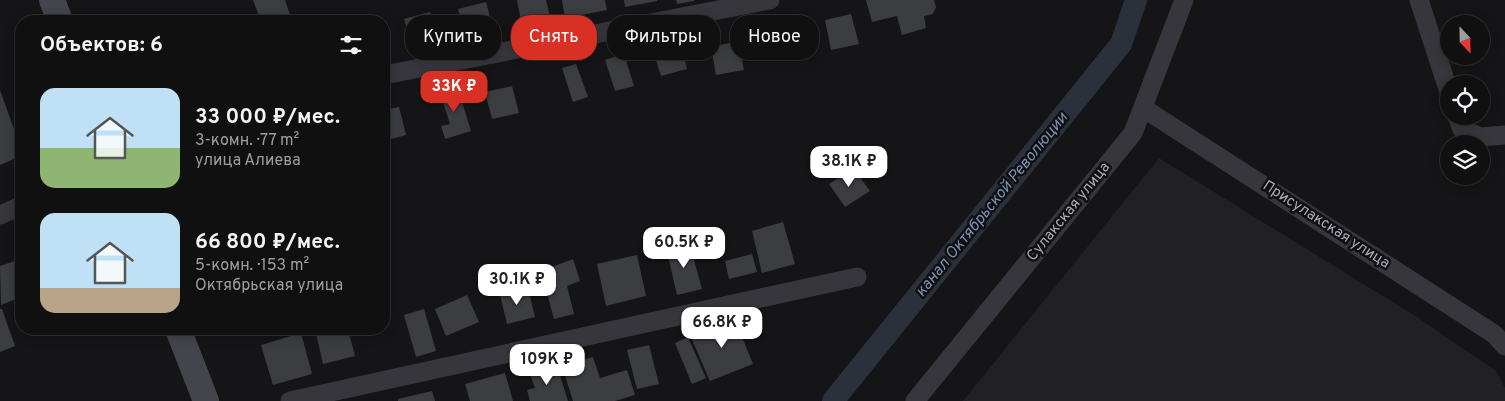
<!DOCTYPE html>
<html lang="ru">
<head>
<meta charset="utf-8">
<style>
  :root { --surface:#101011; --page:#1e1e1f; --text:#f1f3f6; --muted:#9c9d9f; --line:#303031; --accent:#d93025 }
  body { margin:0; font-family:Overpass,sans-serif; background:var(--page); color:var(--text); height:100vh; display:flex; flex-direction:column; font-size:19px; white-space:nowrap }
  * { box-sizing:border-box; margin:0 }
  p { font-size:16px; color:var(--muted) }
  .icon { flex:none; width:28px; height:28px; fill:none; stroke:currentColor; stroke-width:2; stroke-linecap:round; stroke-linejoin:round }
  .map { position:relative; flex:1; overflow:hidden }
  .sheet { position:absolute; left:15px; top:15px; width:375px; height:320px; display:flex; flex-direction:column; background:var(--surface); border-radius:20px; box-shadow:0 2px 12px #0003,0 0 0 1px var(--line) }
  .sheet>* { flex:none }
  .banner { position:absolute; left:405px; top:15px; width:475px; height:45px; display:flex; gap:10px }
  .needle { width:32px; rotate:158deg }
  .fabs { position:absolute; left:1440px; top:15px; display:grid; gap:10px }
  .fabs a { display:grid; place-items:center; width:50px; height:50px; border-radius:50%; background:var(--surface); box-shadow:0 2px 12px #0003,0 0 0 1px var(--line); font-size:25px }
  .price { position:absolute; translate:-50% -42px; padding:0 11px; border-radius:10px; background:#fff; color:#222; font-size:16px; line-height:32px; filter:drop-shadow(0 1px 2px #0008) }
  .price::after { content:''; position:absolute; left:50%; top:30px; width:15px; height:11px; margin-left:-8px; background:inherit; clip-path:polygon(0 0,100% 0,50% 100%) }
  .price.on { background:var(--accent); color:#fff }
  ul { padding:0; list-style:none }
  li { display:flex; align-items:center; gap:15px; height:125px; padding:0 25px }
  li span { display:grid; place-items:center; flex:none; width:140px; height:100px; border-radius:15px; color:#555 }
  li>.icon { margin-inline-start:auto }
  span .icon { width:60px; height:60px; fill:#fffc; stroke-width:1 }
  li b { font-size:21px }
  h2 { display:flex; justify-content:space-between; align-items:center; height:60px; padding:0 25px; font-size:21px }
  .pill { padding:0 18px; border-radius:20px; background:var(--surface); box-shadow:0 2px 12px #0003,0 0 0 1px var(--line); font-size:18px; line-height:45px }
  .pill.on { background:var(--accent); color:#fff }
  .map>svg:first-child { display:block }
</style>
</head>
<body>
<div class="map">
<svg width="1505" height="401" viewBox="0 0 1505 401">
  <rect width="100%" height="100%" fill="#151517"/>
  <!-- built -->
  <path fill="#212124" d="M1159,158l258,159 79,54 9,17v13h-542z"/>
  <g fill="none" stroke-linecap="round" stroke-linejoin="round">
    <!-- canal -->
    <path stroke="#2b313b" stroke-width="22" d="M833,401l288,-357 15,-44"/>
  </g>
  <!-- building -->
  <g fill="#3c3d41">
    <path d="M253,0h32l7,21h-31z"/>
    <path d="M517,0h29l4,17 -29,5z"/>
    <path d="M562,0h43l2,10 -42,8z"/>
    <path d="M624,0h33v1l-32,6z"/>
    <path d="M676,0h18v1l-17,3z"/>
    <path d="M866,0h68l2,7 -3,7 -9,2 2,12 -24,7 -5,-19 -25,6z"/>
    <path d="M486,2l7,26 -28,6 -7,-25z"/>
    <path d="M430,12l10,33 -26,7 -10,-33z"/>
    <path d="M851,14l8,30 -28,6 -6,-30z"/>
    <path d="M772,27l4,26 -30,6 -3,-26z"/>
    <path d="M738,41l6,29 -28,5 -5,-28z"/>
    <path d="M682,47l5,22 -26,7 -7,-22z"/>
    <path d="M624,54l10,32 -19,5 -10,-31z"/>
    <path d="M576,64l12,33 -15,5 -11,-34z"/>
    <path d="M457,86l14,45 -26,8 -4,-13 9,-2 -11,-34z"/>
    <path d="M512,86l7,27 -27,6 -7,-27z"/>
    <path d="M0,90l21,59v7l-21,9z"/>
    <path d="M399,107l7,28 -22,6v-31z"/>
    <path d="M853,168l17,23 -25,16 -16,-23z"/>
    <path d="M783,222l12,42 -33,9 -10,-42z"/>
    <path d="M689,242l13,47 -25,6 -11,-48z"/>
    <path d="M752,254l5,18 -28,7 -4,-18z"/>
    <path d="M637,255l9,41 -40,10 -9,-42z"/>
    <path d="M21,259v38l-20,8 -1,-39z"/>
    <path d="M573,259l7,22 -13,5 7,28 -20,5 -13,-48z"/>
    <path d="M528,288l7,29 -28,7 -7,-29z"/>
    <path d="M467,295l12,27 -33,14 -11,-27z"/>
    <path d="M0,309h2l13,37 -15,6z"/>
    <path d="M424,309l12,42 -20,6 -12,-42z"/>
    <path d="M734,317l19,47 -43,17 -20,-46z"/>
    <path d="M315,329h33l7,27 -32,8z"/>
    <path d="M301,333l11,41 -39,11 -12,-40z"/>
    <path d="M688,337l18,41 -14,6 -17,-41z"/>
    <path d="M649,345l10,39 -22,5 -10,-39z"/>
    <path d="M593,357l7,21 27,-8 8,25 -20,6h-42l-11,-35z"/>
    <path d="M557,366l11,35h-38l-3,-11 8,-2 -5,-14z"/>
    <path d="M505,373l8,28h-43l-5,-17z"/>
    <path d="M432,391l3,10h-37v-2z"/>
  </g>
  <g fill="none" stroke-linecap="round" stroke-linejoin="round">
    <!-- street -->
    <g stroke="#36363c" stroke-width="19">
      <path d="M1419,0l30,92"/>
      <path d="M384,75l386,-75"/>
      <path d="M1143,108l351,226 11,12"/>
      <path d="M1457,116l5,13 18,8 25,-2"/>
      <path d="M0,215l21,-9"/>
      <path d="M290,401l567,-124"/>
      <path d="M915,401l218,-268 51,-133"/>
    </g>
    <!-- secondary -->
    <g stroke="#44444c" stroke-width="26">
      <path d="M52,0l8,21"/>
      <path d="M178,329l28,72"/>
    </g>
  </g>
  <g text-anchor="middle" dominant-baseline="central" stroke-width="5" stroke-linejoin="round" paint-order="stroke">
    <!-- street labels -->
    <g font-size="15" fill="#a7a9b7" stroke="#101012">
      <text transform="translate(1069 212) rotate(-51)">Сулакская улица</text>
      <text transform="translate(1326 225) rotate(33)">Присулакская улица</text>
    </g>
    <!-- water labels -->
    <g font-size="16" font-style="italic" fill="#7d90b3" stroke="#101012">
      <text transform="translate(992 205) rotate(-51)">канал Октябрьской Революции</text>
    </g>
  </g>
</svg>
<div class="fabs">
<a><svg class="needle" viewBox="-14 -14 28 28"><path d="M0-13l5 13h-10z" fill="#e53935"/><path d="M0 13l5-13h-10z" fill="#9c9d9f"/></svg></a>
<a><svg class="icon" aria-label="locate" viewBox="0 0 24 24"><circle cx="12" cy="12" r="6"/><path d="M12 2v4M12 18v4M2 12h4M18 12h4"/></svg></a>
<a><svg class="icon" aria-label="layers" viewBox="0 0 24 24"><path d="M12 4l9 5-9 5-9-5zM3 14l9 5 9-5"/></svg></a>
</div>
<b class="price on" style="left:454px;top:113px">33K ₽</b>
<b class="price" style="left:849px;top:188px">38.1K ₽</b>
<b class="price" style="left:684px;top:269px">60.5K ₽</b>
<b class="price" style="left:517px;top:306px">30.1K ₽</b>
<b class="price" style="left:722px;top:349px">66.8K ₽</b>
<b class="price" style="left:547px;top:386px">109K ₽</b>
<div class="banner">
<a class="pill">Купить</a>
<a class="pill on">Снять</a>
<a class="pill">Фильтры</a>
<a class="pill">Новое</a>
</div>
<section class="sheet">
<h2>Объектов: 6<svg class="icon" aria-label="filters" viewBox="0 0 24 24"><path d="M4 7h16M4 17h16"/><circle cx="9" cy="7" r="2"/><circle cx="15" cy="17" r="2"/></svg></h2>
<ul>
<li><span style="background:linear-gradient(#bfe0f5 60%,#8fb573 0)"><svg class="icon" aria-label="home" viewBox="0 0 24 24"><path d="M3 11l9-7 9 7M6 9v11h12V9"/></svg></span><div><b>33 000 ₽/мес.</b><p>3-комн. · 77 m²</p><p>улица Алиева</p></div></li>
<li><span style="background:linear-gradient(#bfe0f5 75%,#b9a48a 0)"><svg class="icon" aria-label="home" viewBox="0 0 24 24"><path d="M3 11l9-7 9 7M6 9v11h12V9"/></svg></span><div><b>66 800 ₽/мес.</b><p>5-комн. · 153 m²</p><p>Октябрьская улица</p></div></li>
</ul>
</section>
</div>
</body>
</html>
